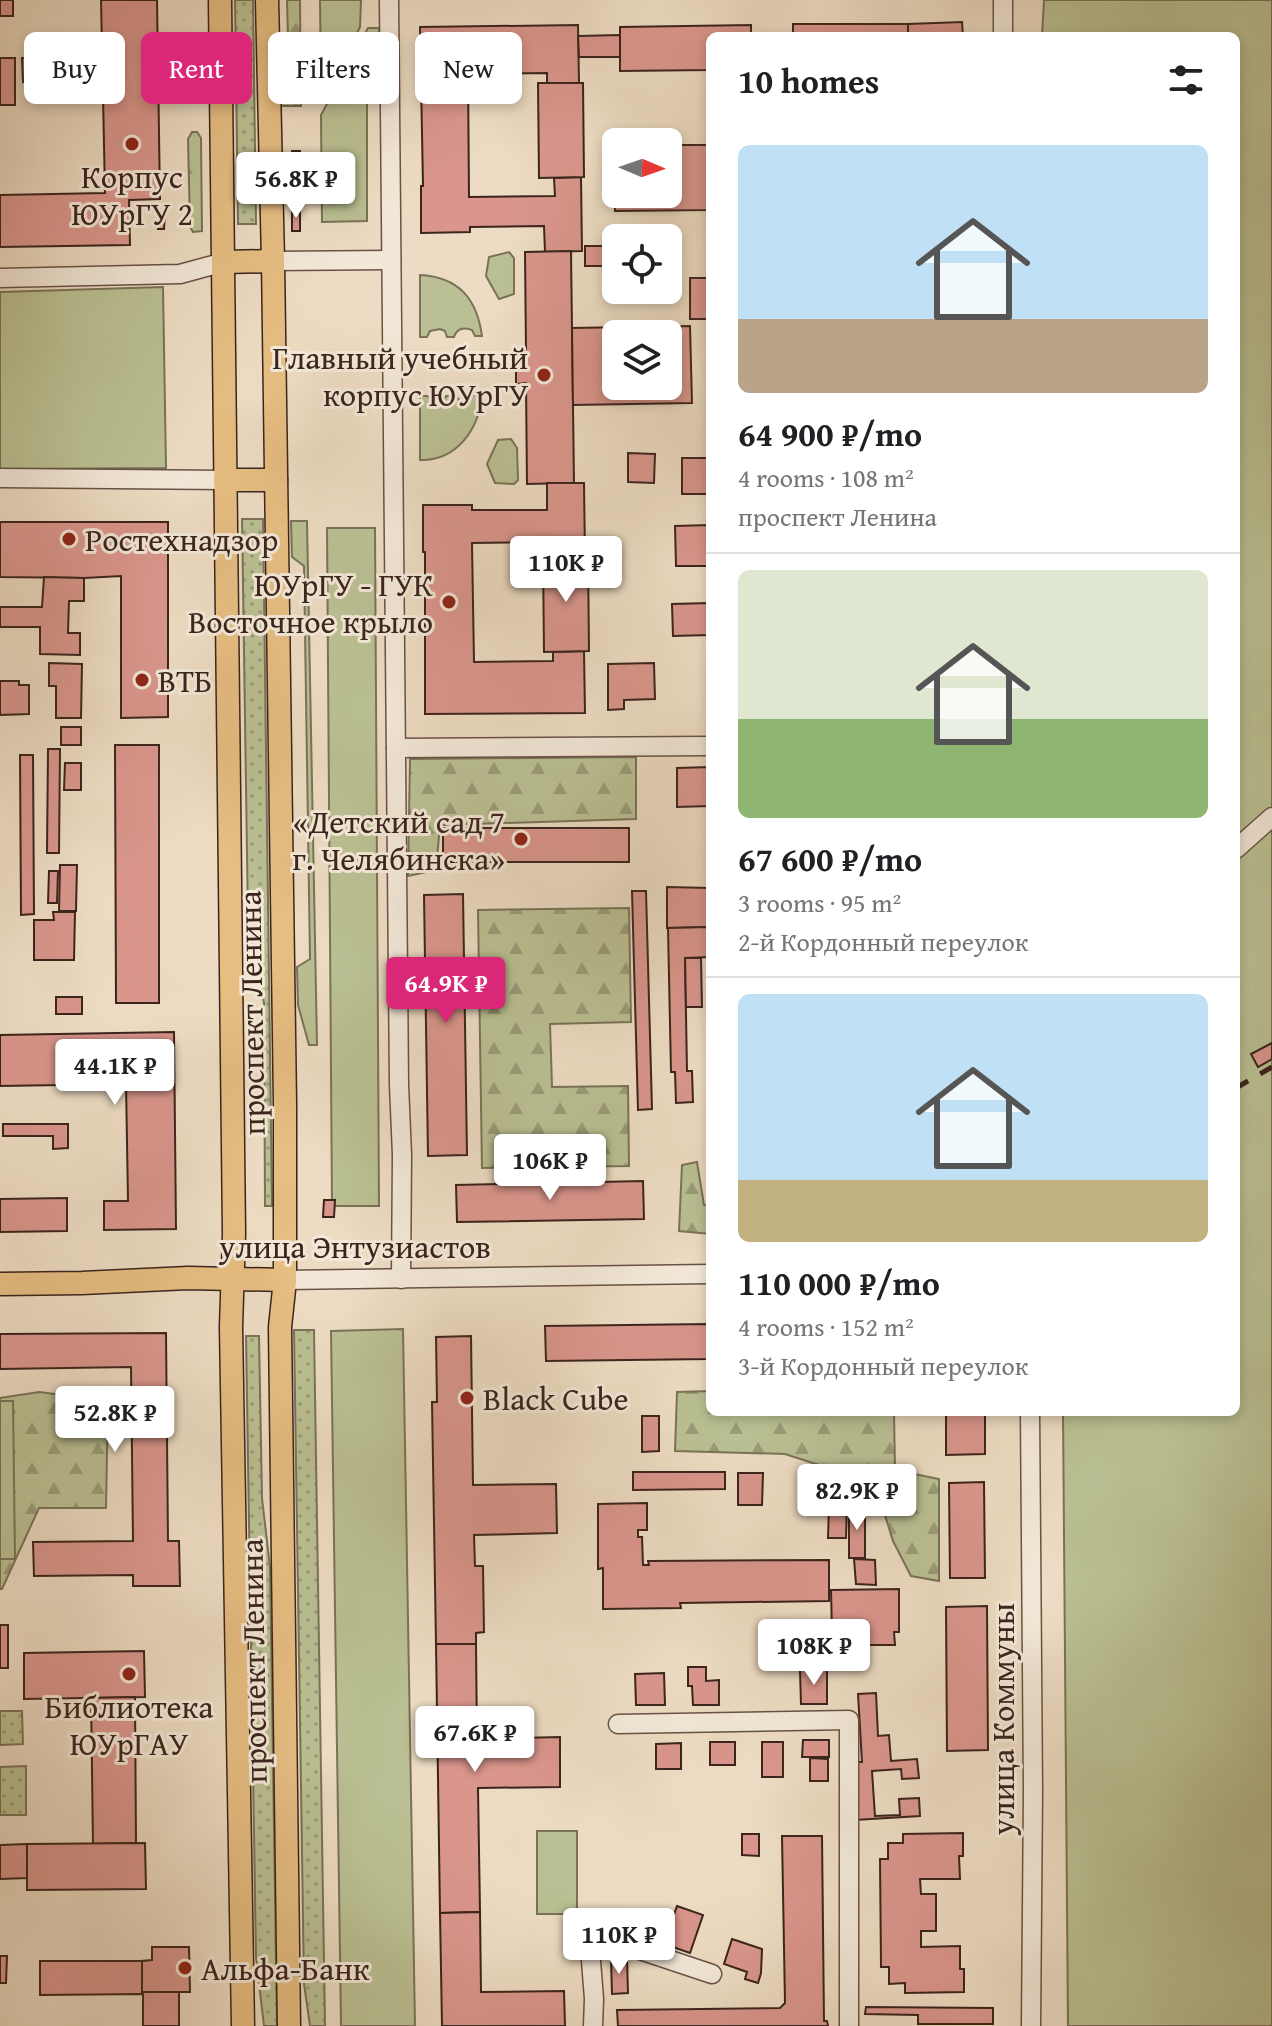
<!DOCTYPE html>
<html lang="en">
<head>
<meta charset="utf-8">
<style>
  :root { --surface:#fff; --page:#f2f2f2; --text:#202124; --muted:#757577; --line:#e0e0e0; --accent:#db2777 }
  body { margin:0; font-family:"Gentium Book Plus",serif; background:var(--page); color:var(--text); height:100vh; display:flex; flex-direction:column; font-size:30px; white-space:nowrap }
  * { box-sizing:border-box; margin:0 }
  p { font-size:26px; color:var(--muted) }
  .icon { flex:none; width:44px; height:44px; fill:none; stroke:currentColor; stroke-width:2; stroke-linecap:round; stroke-linejoin:round }
  .map { position:relative; flex:1; overflow:hidden }
  .sheet { position:absolute; left:706px; top:32px; width:534px; height:1384px; display:flex; flex-direction:column; background:var(--surface); border-radius:12px; box-shadow:0 4px 12px #0003 }
  .sheet>* { flex:none }
  .guide { position:absolute; left:24px; top:32px; width:562px; height:72px; display:flex; gap:16px }
  .needle { width:52px; rotate:92deg }
  .fabs { position:absolute; left:602px; top:128px; display:grid; gap:16px }
  .fabs a { display:grid; place-items:center; width:80px; height:80px; border-radius:12px; background:var(--surface); box-shadow:0 4px 12px #0003; font-size:40px }
  .price { position:absolute; translate:-50% -68px; padding:0 18px; border-radius:8px; background:#fff; color:#222; font-size:26px; line-height:52px; filter:drop-shadow(0 2px 4px #0008) }
  .price::after { content:''; position:absolute; left:50%; top:48px; width:24px; height:18px; margin-left:-12px; background:inherit; clip-path:polygon(0 0,100% 0,50% 100%) }
  .price.selected { background:var(--accent); color:#fff }
  ul { padding:0; list-style:none }
  li { display:grid; align-content:center; gap:16px; height:424px; padding:0 32px }
  li+li { border-top:2px solid var(--line) }
  li span { display:grid; place-items:center; height:248px; border-radius:12px; color:#555 }
  li>.icon { margin-inline-start:auto }
  span .icon { width:144px; height:144px; fill:#fffc; stroke-width:1 }
  li b { font-size:34px }
  h2 { display:flex; justify-content:space-between; align-items:center; height:96px; padding:0 32px; font-size:34px }
  .pill { padding:0 28px; border-radius:12px; background:var(--surface); box-shadow:0 4px 12px #0003; font-size:28px; line-height:72px }
  .pill.selected { background:var(--accent); color:#fff }
  .map>svg:first-child { display:block }
</style>
</head>
<body>
<div class="map">
<svg width="1272" height="2026" viewBox="0 0 1272 2026">
  <defs>
    <pattern id="grass-dots" width="8" height="8" patternUnits="userSpaceOnUse" patternTransform="scale(2)"><rect width="8" height="8" fill="#bac093"/><path d="M2 2h.1M6 6h.1" fill="none" stroke="#989c77" stroke-width="1.8" stroke-linecap="round"/></pattern>
    <pattern id="forest-firs" width="22" height="20" patternUnits="userSpaceOnUse" patternTransform="scale(2)"><rect width="22" height="20" fill="#bac093"/><path d="M5 1l3.5 6h-7zM16 11l3.5 6h-7z" fill="#989c77"/></pattern>
  </defs>
  <rect width="100%" height="100%" fill="#eddcc3"/>
  <filter id="stains"><feTurbulence type="fractalNoise" baseFrequency=".0025" numOctaves="4"/><feColorMatrix values="0 0 0 0 .2 0 0 0 0 .09 0 0 0 0 .02 0 0 0 .5 -.17"/></filter>
  <radialGradient id="worn" r=".72"><stop offset=".6" stop-color="#630" stop-opacity="0"/><stop offset="1" stop-color="#630" stop-opacity=".3"/></radialGradient>
  <!-- grass -->
  <g fill="url(#grass-dots)" stroke="#7a7258" stroke-width="2">
    <path d="M235,0h18l3,224h-18z"/>
    <path d="M242,519h21l9,687h-7l-1,-203 -16,-84z"/>
    <path d="M294,1330h20l11,696h-15l-6,-42z"/>
    <path d="M246,1336h13l3,162 8,69 7,459h-13l-8,-69z"/>
    <path d="M0,1711h22l1,33 -23,1z"/>
    <path d="M26,1766v49h-26v-48z"/>
  </g>
  <!-- forest -->
  <g fill="url(#forest-firs)" stroke="#7a7258" stroke-width="2">
    <path d="M287,0h13l1,106h-22l-2,-66 11,-3z"/>
    <path d="M192,132h5l4,6 1,93 -9,1 -3,-5 -2,-88z"/>
    <path d="M636,757v62l-196,6 -4,45 -28,6 2,-117z"/>
    <path d="M629,908l2,114 -81,2 2,63 76,-1 1,80 -147,2 -4,-258z"/>
    <path d="M697,1162l7,43 6,1v28l-31,-3 3,-66z"/>
    <path d="M710,1391v21h184l1,58 44,9v102l-28,-5 -18,-35 -18,-58 -90,-29 -110,-3 2,-59z"/>
    <path d="M39,1392l69,9 -2,107h-67l-37,81h-2v-191z"/>
  </g>
  <!-- park -->
  <g fill="#bac093" stroke="#7a7258" stroke-width="2">
    <path d="M320,0h41l-1,27 -28,55 -8,1 -3,-3z"/>
    <path d="M1044,0h228v2026h-204l-5,-614h173v-1376h-194z"/>
    <path d="M368,28h11v65l-12,3v125l-45,1 -1,-107z"/>
    <path d="M509,252l5,6v36l-15,5 -13,-23 3,-19z"/>
    <path d="M420,275c39,2 57,24 62,61h-7l-3,-6c-8,-3 -15,-2 -18,7h-7l-2,-6 -5,-2 -10,2 -3,6h-7z"/>
    <path d="M163,287l3,181 -166,1v-177z"/>
    <path d="M474,395h8c-3,34 -25,66 -62,65v-64h7l8,5 9,-1 2,-4h9l6,5h6z"/>
    <path d="M511,439l6,9 1,32 -4,4 -19,-1 -8,-19 11,-24z"/>
    <path d="M291,521h16l10,524h-8l-11,-40 -1,-38 13,-8 -6,-393 -12,-9z"/>
    <path d="M327,528h48l4,678h-47z"/>
    <path d="M403,1329l12,697h-74l-10,-695z"/>
    <path d="M0,1401h13l2,158h-15z"/>
    <rect x="537" y="1831" width="40" height="83"/>
  </g>
  <!-- building -->
  <g fill="#da968d" stroke="#3b241c" stroke-width="2" fill-rule="evenodd">
    <rect x="0" y="0" width="13" height="16"/>
    <path d="M101,0h56l3,199 -31,1 1,45 -130,2v-52l105,-2z"/>
    <path d="M962,22l1,14h-55v-12z"/>
    <rect x="793" y="24" width="115" height="12"/>
    <path d="M578,25l1,58h-32v-10l-79,1 1,123 86,-1 -1,-18 27,-1 1,74 -37,1 -1,-26 -74,1v5l-49,1v-47h2l-3,-159z"/>
    <path d="M751,25v11h-41v34l-90,1v-44z"/>
    <path d="M620,35v22h-41l-1,-21z"/>
    <rect x="0" y="58" width="15" height="47"/>
    <path d="M22,58h37v23l-36,1z"/>
    <path d="M538,83h45l1,94 -45,1z"/>
    <path d="M668,145h42v65l-95,1 -1,-65h2v48h52z"/>
    <rect x="292" y="151" width="8" height="22"/>
    <rect x="292" y="173" width="8" height="35"/>
    <rect x="292" y="208" width="8" height="23"/>
    <path d="M157,214h8l-1,15h-6z"/>
    <rect x="585" y="246" width="23" height="20"/>
    <path d="M571,251l3,232 -47,1 -1,-101 -10,1v-33h10l-1,-99z"/>
    <rect x="690" y="278" width="20" height="41"/>
    <path d="M620,290h37v11l-37,-1z"/>
    <path d="M690,326l2,77 -119,2 -1,-77zM616,334h52v52h-52z"/>
    <path d="M628,453l27,1 -1,29 -26,-1z"/>
    <rect x="682" y="458" width="28" height="36"/>
    <path d="M547,483h37l1,74h-34v-15l-79,1 2,119 79,-1v-9l31,-1 1,62 -160,1v-162h-2v-47h49v5h75z"/>
    <path d="M0,522h168v195l-47,1v-142l-37,2 -84,-1z"/>
    <path d="M710,525v41h-34l-1,-40z"/>
    <path d="M543,557h45l1,94 -45,1z"/>
    <path d="M44,577l40,1v23h-15l-1,32h12v22l-40,-1v-27h-40v-20h42z"/>
    <path d="M710,603v32l-37,1 -1,-32z"/>
    <path d="M49,663l33,1 -1,54h-25v-32h-7z"/>
    <path d="M654,663l1,36 -31,1v9l-16,1v-46z"/>
    <path d="M0,681h19v4h10v29l-29,1z"/>
    <rect x="61" y="727" width="20" height="18"/>
    <path d="M115,745h44v258h-43z"/>
    <path d="M48,749h12l-1,104h-12z"/>
    <path d="M20,755h13l1,159 -13,1z"/>
    <path d="M65,763h16v27h-17z"/>
    <path d="M710,767v39l-33,1v-39z"/>
    <rect x="443" y="828" width="186" height="34"/>
    <path d="M60,865h17l-1,46h-17z"/>
    <path d="M49,871h9l-1,32h-9z"/>
    <path d="M667,887l43,1v39l-43,1z"/>
    <path d="M632,891h14l6,218 -14,1z"/>
    <path d="M463,894l4,261 -39,1 -4,-261z"/>
    <path d="M53,912h22l-1,48h-40v-40h20z"/>
    <path d="M710,927v30l-25,1 2,113h5l1,31 -17,1 -1,-31h-4l-3,-144z"/>
    <path d="M685,958h16l1,49h-16z"/>
    <rect x="56" y="997" width="26" height="17"/>
    <path d="M174,1032l2,197 -72,1v-29h24l-2,-117 -126,2v-51z"/>
    <path d="M1272,1043v16l-14,8 -7,-13z"/>
    <path d="M3,1124h65v24l-15,1v-13h-50z"/>
    <path d="M707,1129h3v70h-2z"/>
    <path d="M643,1181l1,38 -187,3 -1,-37z"/>
    <path d="M67,1198v33l-67,1v-33z"/>
    <path d="M324,1200h11l-1,17h-11z"/>
    <path d="M710,1324v35l-164,2 -1,-35z"/>
    <path d="M166,1333l2,208h11l1,45h-47v-11l-99,1 -1,-34 100,-1 -2,-174 -131,2v-35z"/>
    <path d="M471,1336l2,149 83,-1 1,49 -83,2 1,31h8l1,66 -8,1v11h-40l-4,-242h5l-1,-65z"/>
    <path d="M946,1412h39v42l-39,1z"/>
    <path d="M642,1416h17v35l-17,1z"/>
    <path d="M633,1472h92v17l-92,1z"/>
    <path d="M738,1473h25l-1,32h-24z"/>
    <path d="M984,1482l1,96h-35l-1,-95z"/>
    <path d="M647,1503v27h-9v7h4l1,28h6l-1,-4 181,-1v41l-149,2 1,5 -78,1v-41l-5,1v-65z"/>
    <path d="M829,1504h18l-1,34h-18z"/>
    <rect x="849" y="1505" width="16" height="53"/>
    <path d="M854,1559l21,1 1,25 -20,-1z"/>
    <path d="M899,1589v43h-5l1,13h-59v-12h-4l-1,-43z"/>
    <path d="M987,1606l1,144 -41,1 -1,-144z"/>
    <rect x="0" y="1625" width="8" height="43"/>
    <path d="M436,1644h40l1,95 83,-2v50l-82,1 2,124 -40,1z"/>
    <path d="M144,1651l1,46 -121,2v-46z"/>
    <path d="M688,1667h18v14l13,-1v25h-26l-1,-19h-4z"/>
    <path d="M800,1670h27v34h-26z"/>
    <path d="M664,1673l1,32h-29l-1,-31z"/>
    <path d="M876,1693l2,43 11,-1 2,26 26,-2 2,19 -17,1 -1,-10 -29,2 3,45 25,-1 -1,-16 20,-1 1,18 -65,4 -3,-58h10l-4,-68z"/>
    <path d="M135,1697l1,146 -43,1 -2,-146z"/>
    <path d="M803,1740h26v17h-27z"/>
    <rect x="710" y="1742" width="25" height="23"/>
    <rect x="762" y="1742" width="21" height="35"/>
    <path d="M681,1743v26h-25v-25z"/>
    <path d="M810,1758l18,1v22h-18z"/>
    <path d="M963,1833v23h-4l1,23h-40l1,15h15v37h-15v16l39,-1v23h4v23l-59,1v-10l-16,1v-17h-8l-1,-108h8v-16h15v-9z"/>
    <path d="M742,1834h17v22l-17,-1z"/>
    <path d="M782,1836h40l2,185h3l1,5h-210l-1,-16 163,-2 5,-5z"/>
    <path d="M145,1843l1,46 -119,1v-46z"/>
    <path d="M27,1844v34l-27,1v-34z"/>
    <path d="M677,1906l26,9 -13,38 -26,-9z"/>
    <path d="M480,1912l1,80 83,-1 1,35h-123l-2,-113z"/>
    <path d="M732,1939l30,10 -1,24 -3,10 -13,-4 2,-7 -23,-8z"/>
    <path d="M152,1947h37l1,45h-48v-31l10,-1z"/>
    <path d="M0,1956h7l-1,27h-6z"/>
    <path d="M611,1958h16l1,35 -16,1z"/>
    <path d="M40,1961h102v31h37v34h-36v-32l-103,1z"/>
    <path d="M866,2007l127,1v16h-75v-9l-53,-1z"/>
  </g>
  <g fill="none" stroke-linecap="round" stroke-linejoin="round">
    <defs>
      <g id="minor">
        <path d="M389,0l10,1085 3,70 -1,124"/>
        <path d="M1003,0v36"/>
        <path d="M273,261l118,-1"/>
        <path d="M0,278l180,-4 44,-12"/>
        <path d="M0,478l225,2"/>
        <path d="M396,748l314,-2"/>
        <path d="M1236,849l36,-32"/>
        <path d="M285,1280l425,-6"/>
        <path d="M1030,1412l3,379 -2,235"/>
        <path d="M618,1724l231,-4v306"/>
        <path d="M593,2026l1,-27 -4,-51 34,-2 10,2 78,26"/>
      </g>
      <g id="major">
        <path d="M220,0l14,1234 -3,93 12,699"/>
        <path d="M267,0l6,261 12,843v176l-5,47 9,699"/>
        <path d="M224,262l49,-1"/>
        <path d="M225,480h51"/>
        <path d="M0,1284l82,-1 106,-5 97,2"/>
      </g>
    </defs>
    <!-- minor casing -->
    <use href="#minor" stroke="#685246" stroke-width="21"/>
    <!-- major casing -->
    <use href="#major" stroke="#3b241c" stroke-width="25"/>
    <!-- minor -->
    <use href="#minor" stroke="#f3e8d8" stroke-width="18"/>
    <!-- major -->
    <use href="#major" stroke="#e6be82" stroke-width="22"/>
    <!-- rail -->
    <path stroke="#3b241c" stroke-width="5" stroke-dasharray="14 14" stroke-linecap="butt" d="M1236,1088l36,-21"/>
  </g>
  <!-- markers -->
  <g fill="#8f2418" stroke="#f3e8d8" stroke-width="3">
    <circle cx="132" cy="144" r="8"/>
    <circle cx="544" cy="375" r="8"/>
    <circle cx="69" cy="539" r="8"/>
    <circle cx="449" cy="602" r="8"/>
    <circle cx="142" cy="680" r="8"/>
    <circle cx="521" cy="839" r="8"/>
    <circle cx="467" cy="1398" r="8"/>
    <circle cx="129" cy="1674" r="8"/>
    <circle cx="185" cy="1968" r="8"/>
  </g>
  <g text-anchor="middle" dominant-baseline="central" stroke-width="6" stroke-linejoin="round" paint-order="stroke">
    <!-- poi labels -->
    <g font-size="32" fill="#3b241c" stroke="#f3e8d8" text-anchor="start">
      <text x="132" y="176" text-anchor="middle">Корпус<tspan x="132" dy="37">ЮУрГУ 2</tspan></text>
      <text x="528" y="357" text-anchor="end">Главный учебный<tspan x="528" dy="37">корпус ЮУрГУ</tspan></text>
      <text x="85" y="539">Ростехнадзор</text>
      <text x="433" y="584" text-anchor="end">ЮУрГУ - ГУК<tspan x="433" dy="37">Восточное крыло</tspan></text>
      <text x="158" y="680">ВТБ</text>
      <text x="505" y="821" text-anchor="end">«Детский сад 7<tspan x="505" dy="37">г. Челябинска»</tspan></text>
      <text x="483" y="1398">Black Cube</text>
      <text x="129" y="1706" text-anchor="middle">Библиотека<tspan x="129" dy="37">ЮУрГАУ</tspan></text>
      <text x="201" y="1968">Альфа-Банк</text>
    </g>
    <!-- street labels -->
    <g font-size="32" fill="#3b241c" stroke="#f3e8d8">
      <text transform="translate(251 1013) rotate(-91)">проспект Ленина</text>
      <text x="355" y="1246">улица Энтузиастов</text>
      <text transform="translate(253 1661) rotate(-91)">проспект Ленина</text>
      <text transform="translate(1002 1719) rotate(-90)">улица Коммуны</text>
    </g>
  </g>
  <rect width="100%" height="100%" filter="url(#stains)"/>
  <rect width="100%" height="100%" fill="url(#worn)"/>
</svg>
<div class="fabs">
<a><svg class="needle" viewBox="-14 -14 28 28"><path d="M0-13l5 13h-10z" fill="#e53935"/><path d="M0 13l5-13h-10z" fill="#757577"/></svg></a>
<a><svg class="icon" aria-label="locate" viewBox="0 0 24 24"><circle cx="12" cy="12" r="6"/><path d="M12 2v4M12 18v4M2 12h4M18 12h4"/></svg></a>
<a><svg class="icon" aria-label="layers" viewBox="0 0 24 24"><path d="M12 4l9 5-9 5-9-5zM3 14l9 5 9-5"/></svg></a>
</div>
<b class="price" style="left:296px;top:220px">56.8K ₽</b>
<b class="price" style="left:566px;top:604px">110K ₽</b>
<b class="price selected" style="left:446px;top:1025px">64.9K ₽</b>
<b class="price" style="left:115px;top:1107px">44.1K ₽</b>
<b class="price" style="left:550px;top:1202px">106K ₽</b>
<b class="price" style="left:115px;top:1454px">52.8K ₽</b>
<b class="price" style="left:857px;top:1532px">82.9K ₽</b>
<b class="price" style="left:814px;top:1687px">108K ₽</b>
<b class="price" style="left:475px;top:1774px">67.6K ₽</b>
<b class="price" style="left:619px;top:1976px">110K ₽</b>
<div class="guide">
<a class="pill">Buy</a>
<a class="pill selected">Rent</a>
<a class="pill">Filters</a>
<a class="pill">New</a>
</div>
<section class="sheet">
<h2>10 homes<svg class="icon" aria-label="filters" viewBox="0 0 24 24"><path d="M4 7h16M4 17h16"/><circle cx="9" cy="7" r="2"/><circle cx="15" cy="17" r="2"/></svg></h2>
<ul>
<li><span style="background:linear-gradient(#bfe0f5 70%,#b9a48a 0)"><svg class="icon" aria-label="home" viewBox="0 0 24 24"><path d="M3 11l9-7 9 7M6 9v11h12V9"/></svg></span><div><b>64 900 ₽/mo</b><p>4 rooms · 108 m²</p><p>проспект Ленина</p></div></li>
<li><span style="background:linear-gradient(#dfe7d0 60%,#8fb573 0)"><svg class="icon" aria-label="home" viewBox="0 0 24 24"><path d="M3 11l9-7 9 7M6 9v11h12V9"/></svg></span><div><b>67 600 ₽/mo</b><p>3 rooms · 95 m²</p><p>2-й Кордонный переулок</p></div></li>
<li><span style="background:linear-gradient(#bfe0f5 75%,#c2b280 0)"><svg class="icon" aria-label="home" viewBox="0 0 24 24"><path d="M3 11l9-7 9 7M6 9v11h12V9"/></svg></span><div><b>110 000 ₽/mo</b><p>4 rooms · 152 m²</p><p>3-й Кордонный переулок</p></div></li>
</ul>
</section>
</div>
</body>
</html>
